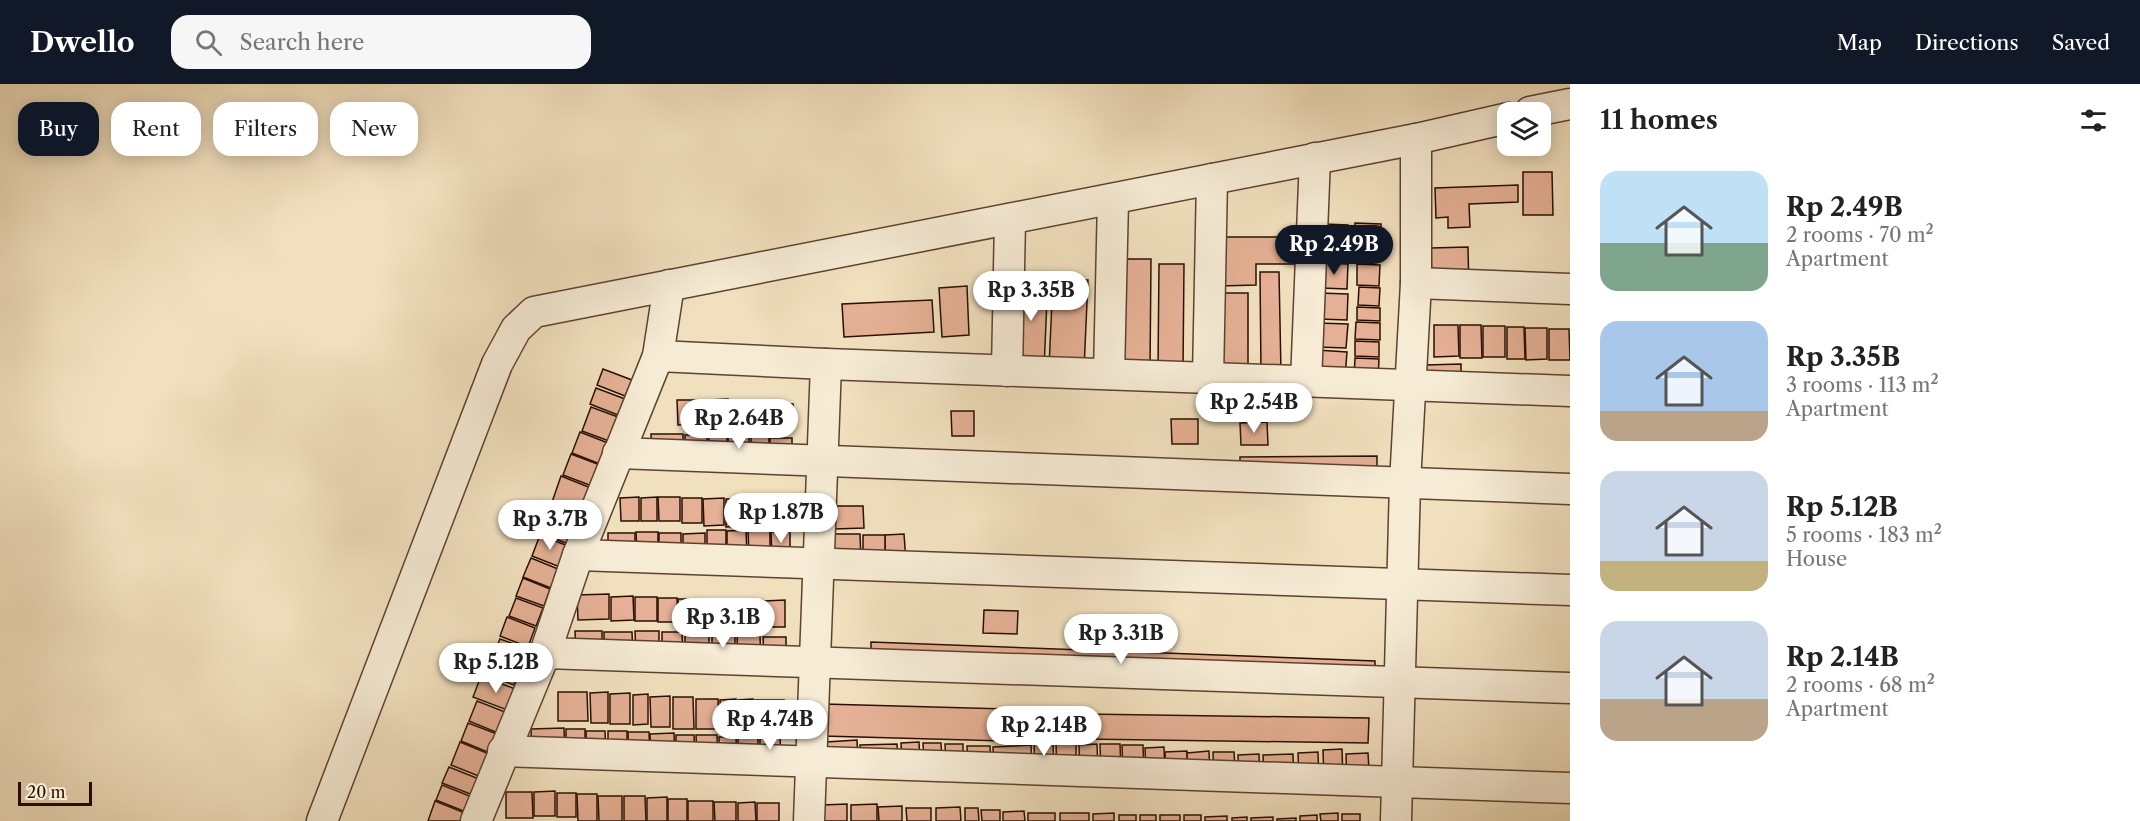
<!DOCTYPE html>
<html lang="en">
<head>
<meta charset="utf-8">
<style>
  :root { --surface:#fff; --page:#f6f6f6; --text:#222; --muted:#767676; --accent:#111827 }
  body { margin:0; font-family:"Libre Caslon Text",serif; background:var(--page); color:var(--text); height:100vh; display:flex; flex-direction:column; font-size:22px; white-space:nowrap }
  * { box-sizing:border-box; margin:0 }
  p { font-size:20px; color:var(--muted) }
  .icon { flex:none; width:33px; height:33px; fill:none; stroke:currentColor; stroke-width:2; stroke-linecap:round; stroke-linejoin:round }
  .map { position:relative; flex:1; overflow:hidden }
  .panel { display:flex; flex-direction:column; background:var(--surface); width:570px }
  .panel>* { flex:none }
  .guide { position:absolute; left:18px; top:18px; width:570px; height:54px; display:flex; gap:12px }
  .fabs { position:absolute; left:1497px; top:18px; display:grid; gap:12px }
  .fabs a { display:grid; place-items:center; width:54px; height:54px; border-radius:12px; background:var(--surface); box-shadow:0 3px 15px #0003; font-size:30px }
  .scale { position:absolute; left:18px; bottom:15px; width:74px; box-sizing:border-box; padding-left:6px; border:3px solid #2a0f00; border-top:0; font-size:16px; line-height:21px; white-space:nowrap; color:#2a0f00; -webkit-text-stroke:4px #f6ebd5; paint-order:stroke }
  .price { position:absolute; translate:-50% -51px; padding:0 14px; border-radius:21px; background:#fff; color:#222; font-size:20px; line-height:39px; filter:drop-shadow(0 2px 3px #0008) }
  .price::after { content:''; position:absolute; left:50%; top:36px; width:18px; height:14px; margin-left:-9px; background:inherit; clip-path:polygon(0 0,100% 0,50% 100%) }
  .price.on { background:var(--accent); color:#fff }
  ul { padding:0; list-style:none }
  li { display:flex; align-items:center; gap:18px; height:150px; padding:0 30px }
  li span { display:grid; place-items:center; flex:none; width:168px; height:120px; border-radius:18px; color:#555 }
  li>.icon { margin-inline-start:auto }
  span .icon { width:72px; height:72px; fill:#fffc; stroke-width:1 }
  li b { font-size:26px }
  h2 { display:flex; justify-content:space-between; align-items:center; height:72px; padding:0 30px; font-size:26px }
  .tag { padding:0 21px; border-radius:18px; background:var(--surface); box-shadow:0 3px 15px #0003; font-size:21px; line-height:54px }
  .tag.on { background:var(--accent); color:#fff }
  header { display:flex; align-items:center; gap:36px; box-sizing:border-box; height:84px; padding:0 30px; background:var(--accent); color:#fff }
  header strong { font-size:28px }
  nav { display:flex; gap:33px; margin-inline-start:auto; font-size:21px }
  .search { width:420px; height:54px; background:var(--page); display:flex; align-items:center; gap:15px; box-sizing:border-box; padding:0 21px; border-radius:18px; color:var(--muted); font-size:22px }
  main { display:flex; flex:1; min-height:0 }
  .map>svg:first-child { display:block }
</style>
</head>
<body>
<header>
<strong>Dwello</strong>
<div class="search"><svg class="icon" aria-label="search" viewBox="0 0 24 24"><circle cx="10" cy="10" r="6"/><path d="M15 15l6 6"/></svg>Search here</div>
<nav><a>Map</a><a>Directions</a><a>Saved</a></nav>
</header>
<main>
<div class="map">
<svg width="1570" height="737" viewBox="0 0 1570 737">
  <rect width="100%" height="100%" fill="#f1e0be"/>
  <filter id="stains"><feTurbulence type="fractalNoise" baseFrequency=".00333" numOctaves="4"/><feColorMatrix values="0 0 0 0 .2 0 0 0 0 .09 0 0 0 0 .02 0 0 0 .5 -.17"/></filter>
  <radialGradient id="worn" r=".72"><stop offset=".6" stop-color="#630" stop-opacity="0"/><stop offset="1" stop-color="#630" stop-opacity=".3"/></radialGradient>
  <!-- building -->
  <g fill="#e5b095" stroke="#2a0f00" stroke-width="1.5">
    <path d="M1523,88h29l1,43h-30z"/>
    <path d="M1518,101v17l-49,2 1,23 -22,1v-11l-12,1 -1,-30z"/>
    <path d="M1355,139l26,1 -1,37 -26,-1z"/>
    <path d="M1323,140l25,1 -1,35 -25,-1z"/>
    <path d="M1220,153h77v27h-41v21l-36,1z"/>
    <path d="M1468,163l1,45h-37l-1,-44z"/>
    <path d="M1117,175h34l-1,111h-33z"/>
    <path d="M1322,179l26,1 -1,25 -26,-1z"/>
    <path d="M1159,180h25l-1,105h-25z"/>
    <path d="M1357,180l23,1 -1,21 -22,-1z"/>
    <path d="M1260,188h19l2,101h-20z"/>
    <path d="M1018,191l30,1 -4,93 -30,-1z"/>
    <path d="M1053,195l35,1 -4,89 -35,-2z"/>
    <path d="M967,202l2,49 -27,2 -3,-49z"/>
    <path d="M1359,203l21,1 -1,18 -21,-1z"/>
    <path d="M1220,209h28v81h-29z"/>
    <path d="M1319,209l29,1 -1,26 -28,-1z"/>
    <path d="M932,216l2,32 -90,5 -2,-33z"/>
    <path d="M1357,223l23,1v13l-23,-1z"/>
    <path d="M1356,238l24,1v17l-25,-1z"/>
    <path d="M1318,239l30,1 -2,24 -29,-1z"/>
    <path d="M1434,241h24l1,31 -25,1z"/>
    <path d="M1460,241h21l1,33h-22z"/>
    <rect x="1483" y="242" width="22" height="31"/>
    <path d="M1507,243h17l1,32h-18z"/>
    <path d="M1525,244h22v31l-21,1z"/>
    <path d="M1549,245h20l1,31h-21z"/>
    <path d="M1355,257l24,1v15l-24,-1z"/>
    <path d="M1317,266l30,2 -2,25 -29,-1z"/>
    <path d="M1355,274l24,1 -1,20 -24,-1z"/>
    <path d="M1461,280v15l-36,1v-15z"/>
    <path d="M603,285l29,11 -7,16 -28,-11z"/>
    <path d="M596,304l29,11 -7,16 -28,-11z"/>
    <path d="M728,315v28h-19v-27z"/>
    <path d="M677,316h29l1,24 -29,1z"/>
    <path d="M729,316h16v25l-15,1z"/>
    <rect x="747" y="319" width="12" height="23"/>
    <path d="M761,320h13v20l-13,-1z"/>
    <path d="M776,320h17l1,22h-17z"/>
    <path d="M591,323l27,10 -9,24 -27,-10z"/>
    <path d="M951,327h23v25h-22z"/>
    <path d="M1171,335h27v25h-26z"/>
    <path d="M1267,338l1,23h-27l-1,-22z"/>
    <path d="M580,348l28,11 -8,21 -28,-11z"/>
    <path d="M651,350h32v22l-31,1z"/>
    <path d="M685,351h22l1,21h-23z"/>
    <rect x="709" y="352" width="18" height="27"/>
    <path d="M728,353h21v26h-20z"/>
    <rect x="751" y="353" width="18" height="26"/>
    <rect x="770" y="354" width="22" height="25"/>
    <path d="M571,370l29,11 -8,21 -29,-11z"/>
    <path d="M1377,372v29l-137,1v-29z"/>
    <path d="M561,392l30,12 -11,28 -29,-11z"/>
    <path d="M639,413v24h-18l-1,-23z"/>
    <path d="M657,413v24h-16v-23z"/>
    <path d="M658,413h22v24h-21z"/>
    <rect x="682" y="414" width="20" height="25"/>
    <path d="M724,414v27l-20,1 -1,-27z"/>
    <path d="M726,415h18v27l-18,1z"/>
    <path d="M747,417h20v25l-20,1z"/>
    <rect x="769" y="419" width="21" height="23"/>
    <path d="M834,422h29l1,22 -30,1z"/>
    <path d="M549,428l28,10 -9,22 -27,-11z"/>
    <path d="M707,446h19v26l-19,1z"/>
    <path d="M746,446l1,26h-20v-25z"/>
    <path d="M770,446v25l-21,1 -1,-25z"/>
    <path d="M790,447v26h-18l-1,-25z"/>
    <path d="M636,448h22v23h-21z"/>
    <rect x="608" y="449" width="27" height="21"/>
    <path d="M659,449h22v22l-22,1z"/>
    <path d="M705,449v24h-22v-23z"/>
    <path d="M831,450h29l1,26h-30z"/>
    <path d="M904,450l2,27 -21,-2v-24z"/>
    <path d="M540,451l28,11 -8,21 -28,-11z"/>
    <rect x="863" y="451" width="22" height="24"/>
    <path d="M531,474l27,11 -7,19 -28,-11z"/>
    <path d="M523,494l27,11 -6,17 -28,-10z"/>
    <path d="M609,510v25l-31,1 -1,-25z"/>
    <path d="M633,512l1,24 -23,1v-24z"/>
    <rect x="635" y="513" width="22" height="24"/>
    <path d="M516,514l27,10 -7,18 -27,-10z"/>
    <path d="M658,514h19l1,24h-20z"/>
    <path d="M678,515h18v27h-17z"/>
    <path d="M697,516h24v27l-23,1z"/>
    <path d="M722,516h22l1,27 -23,1z"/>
    <path d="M745,516h17v27h-16z"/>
    <path d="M785,516v27h-20l-1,-26z"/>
    <path d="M984,526l34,1 -1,23 -34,-1z"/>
    <path d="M507,533l28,11 -7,19 -28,-11z"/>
    <path d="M575,547h27v26h-26z"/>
    <path d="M635,547h24v25h-23z"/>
    <path d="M604,548h28l1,25h-29z"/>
    <path d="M662,548h20l1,27h-21z"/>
    <path d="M709,549v29h-24v-28z"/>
    <path d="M712,551h23v27l-23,1z"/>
    <path d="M737,552h23l1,26h-23z"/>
    <path d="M763,553h23v25h-22z"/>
    <path d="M500,555l28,10 -7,17 -28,-11z"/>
    <path d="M871,558l504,19v26l-504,-18z"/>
    <path d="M492,572l29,12 -7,17 -29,-11z"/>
    <path d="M481,592l37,14 -8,21 -37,-14z"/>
    <path d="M558,608h29l1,29h-30z"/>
    <path d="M608,608v31h-17l-1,-30z"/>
    <path d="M630,609v31h-20v-30z"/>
    <path d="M648,610v30l-15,1v-30z"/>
    <path d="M670,612v31h-19l-1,-30z"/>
    <path d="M673,613h20l1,32h-21z"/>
    <path d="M696,615h22l1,30h-23z"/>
    <path d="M736,615l1,31h-16l-1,-30z"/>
    <path d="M753,615l1,30 -16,1v-30z"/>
    <path d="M755,616h29v29l-29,1z"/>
    <path d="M477,617l28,11 -7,21 -29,-12z"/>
    <path d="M824,620l182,5 -1,32 -182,-5z"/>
    <path d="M1012,629l357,5 -1,25 -356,-5z"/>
    <path d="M468,639l29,11 -7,19 -29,-12z"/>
    <path d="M564,644l1,26 -33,1 -1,-26z"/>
    <rect x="566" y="645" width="19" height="27"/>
    <path d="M586,647h19l1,26h-19z"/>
    <rect x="608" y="647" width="19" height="25"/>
    <path d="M628,648h21l1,27h-21z"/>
    <path d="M674,649l1,27h-24l-1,-26z"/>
    <path d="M676,651h18l1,26h-19z"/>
    <path d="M696,651h21l1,26h-21z"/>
    <path d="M719,653h17l1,24 -17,1z"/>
    <path d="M758,653v26h-19l-1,-25z"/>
    <path d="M780,653l1,27h-21v-26z"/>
    <path d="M857,656l1,22 -31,1 -1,-21z"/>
    <path d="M460,658l29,12 -8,23 -30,-12z"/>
    <path d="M919,658l1,21 -18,1 -1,-21z"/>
    <path d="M1076,658v32l-19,1 -1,-32z"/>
    <path d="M923,659h18l1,19h-18z"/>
    <path d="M1034,659h19l1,27 -19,1z"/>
    <path d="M897,660l1,18 -37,1 -1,-18z"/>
    <path d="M945,660h18v25l-17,1z"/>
    <path d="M1097,660l1,29 -18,1 -1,-29z"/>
    <path d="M1100,660h20l1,29 -20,1z"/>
    <path d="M1031,661l1,25 -38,1 -1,-24z"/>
    <path d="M1122,661h21l1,29 -21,1z"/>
    <path d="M967,662h23l1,21 -23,1z"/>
    <path d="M1164,663l1,29h-19l-1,-28z"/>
    <path d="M1342,665l1,31 -19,1 -1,-31z"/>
    <path d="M1187,667l1,28 -22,1 -1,-28z"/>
    <path d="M1209,667l1,27 -22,1 -1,-26z"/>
    <path d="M1213,668h21l2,30 -22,1z"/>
    <path d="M1318,668l1,31 -20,1 -1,-31z"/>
    <path d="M1368,669l2,34 -23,1 -1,-34z"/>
    <path d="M1259,670l1,28 -21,1 -1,-28z"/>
    <path d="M1293,670l1,31h-30l-1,-30z"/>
    <path d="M449,683l30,12 -6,16 -31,-12z"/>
    <path d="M442,701l30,12 -6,15 -30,-12z"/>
    <path d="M555,707v25h-21v-24z"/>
    <path d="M506,708h26l1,26h-27z"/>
    <rect x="557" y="709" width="19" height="24"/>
    <path d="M577,710h20v27h-19z"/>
    <path d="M598,712h24v25h-23z"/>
    <path d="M624,712h21l1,25h-22z"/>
    <path d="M667,713v24h-20v-23z"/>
    <rect x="668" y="715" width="19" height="22"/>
    <path d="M435,717l30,12 -3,8h-34z"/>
    <rect x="688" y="717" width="25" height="20"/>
    <path d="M714,718h22v19h-21z"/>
    <path d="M755,718l1,19h-18v-18z"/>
    <rect x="757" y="719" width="22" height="18"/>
    <path d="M847,720v17h-25v-16z"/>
    <path d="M877,720v17h-26v-16z"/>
    <path d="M902,722v15h-23l-1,-14z"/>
    <path d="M960,723l1,14h-25v-13z"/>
    <path d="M906,724h25v13h-24z"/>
    <path d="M965,724h13l1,13h-14z"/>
    <path d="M981,726h19v11h-18z"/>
    <path d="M1024,727l1,10h-22v-9z"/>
    <rect x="1028" y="729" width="27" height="8"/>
    <rect x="1060" y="729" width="29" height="8"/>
    <path d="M1114,729v8h-21v-7z"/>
    <path d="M1338,729v8h-17l-1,-7z"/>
    <rect x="1342" y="730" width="18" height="7"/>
    <rect x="1119" y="731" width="17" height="6"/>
    <rect x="1140" y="731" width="16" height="6"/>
    <rect x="1160" y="731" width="20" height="6"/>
    <rect x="1184" y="731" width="17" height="6"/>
    <path d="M1317,731v6h-17v-5z"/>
    <path d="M1227,732v5h-22v-4z"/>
    <path d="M1247,733v4h-15v-3z"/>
    <path d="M1273,733v4h-22v-3z"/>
    <path d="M1296,734v3h-19v-2z"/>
  </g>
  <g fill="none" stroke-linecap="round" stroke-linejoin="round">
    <defs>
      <g id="minor">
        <path d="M1530,28l40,-8"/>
        <path d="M1416,199l154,6"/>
        <path d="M658,272l168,8 744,27"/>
        <path d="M1007,287l3,-152"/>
        <path d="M1109,290l4,-175"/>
        <path d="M1208,294l4,-199"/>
        <path d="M1306,298l9,-224"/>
        <path d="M618,369l952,36"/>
        <path d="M578,471l992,35"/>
        <path d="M545,569l1025,35"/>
        <path d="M503,667l1067,37"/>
        <path d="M322,737l175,-457 19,-35 18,-17 882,-173 92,-21"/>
        <path d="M476,737l69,-168 33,-98 80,-199 11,-71"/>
        <path d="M809,737l17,-457"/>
        <path d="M1396,737l9,-338 11,-200v-144"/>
      </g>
    </defs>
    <!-- minor casing -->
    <use href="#minor" stroke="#5c4330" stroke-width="33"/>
    <!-- minor -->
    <use href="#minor" stroke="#f6ebd5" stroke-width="30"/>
  </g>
  <rect width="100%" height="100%" filter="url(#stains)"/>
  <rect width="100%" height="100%" fill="url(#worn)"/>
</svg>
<div class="fabs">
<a><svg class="icon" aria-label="layers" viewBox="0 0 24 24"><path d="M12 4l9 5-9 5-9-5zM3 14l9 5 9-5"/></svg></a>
</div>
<div class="scale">20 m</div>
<b class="price on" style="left:1334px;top:192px">Rp 2.49B</b>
<b class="price" style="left:1031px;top:238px">Rp 3.35B</b>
<b class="price" style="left:1254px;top:350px">Rp 2.54B</b>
<b class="price" style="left:739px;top:366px">Rp 2.64B</b>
<b class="price" style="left:781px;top:460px">Rp 1.87B</b>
<b class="price" style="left:550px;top:467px">Rp 3.7B</b>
<b class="price" style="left:723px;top:565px">Rp 3.1B</b>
<b class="price" style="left:1121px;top:581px">Rp 3.31B</b>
<b class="price" style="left:496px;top:610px">Rp 5.12B</b>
<b class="price" style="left:770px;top:667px">Rp 4.74B</b>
<b class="price" style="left:1044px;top:673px">Rp 2.14B</b>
<div class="guide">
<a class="tag on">Buy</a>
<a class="tag">Rent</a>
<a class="tag">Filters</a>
<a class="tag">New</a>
</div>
</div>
<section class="panel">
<h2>11 homes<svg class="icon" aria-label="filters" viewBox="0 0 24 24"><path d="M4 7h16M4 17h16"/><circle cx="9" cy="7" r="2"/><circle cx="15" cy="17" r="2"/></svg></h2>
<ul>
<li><span style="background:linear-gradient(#bfe0f5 60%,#7fa58c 0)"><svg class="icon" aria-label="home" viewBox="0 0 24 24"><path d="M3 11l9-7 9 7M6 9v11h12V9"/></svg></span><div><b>Rp 2.49B</b><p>2 rooms · 70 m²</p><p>Apartment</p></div></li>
<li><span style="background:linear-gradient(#a9c7e8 75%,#b9a48a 0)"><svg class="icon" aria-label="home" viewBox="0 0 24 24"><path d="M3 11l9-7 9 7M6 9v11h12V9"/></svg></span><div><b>Rp 3.35B</b><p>3 rooms · 113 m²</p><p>Apartment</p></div></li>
<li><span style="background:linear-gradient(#c9d6e8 75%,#c2b280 0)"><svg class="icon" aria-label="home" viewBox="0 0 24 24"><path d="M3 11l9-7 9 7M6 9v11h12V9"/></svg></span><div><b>Rp 5.12B</b><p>5 rooms · 183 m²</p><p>House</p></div></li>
<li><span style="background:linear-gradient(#c9d6e8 65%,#b9a48a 0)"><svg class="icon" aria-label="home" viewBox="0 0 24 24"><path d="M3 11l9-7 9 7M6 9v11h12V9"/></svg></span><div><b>Rp 2.14B</b><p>2 rooms · 68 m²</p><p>Apartment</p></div></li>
</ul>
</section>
</main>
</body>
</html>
